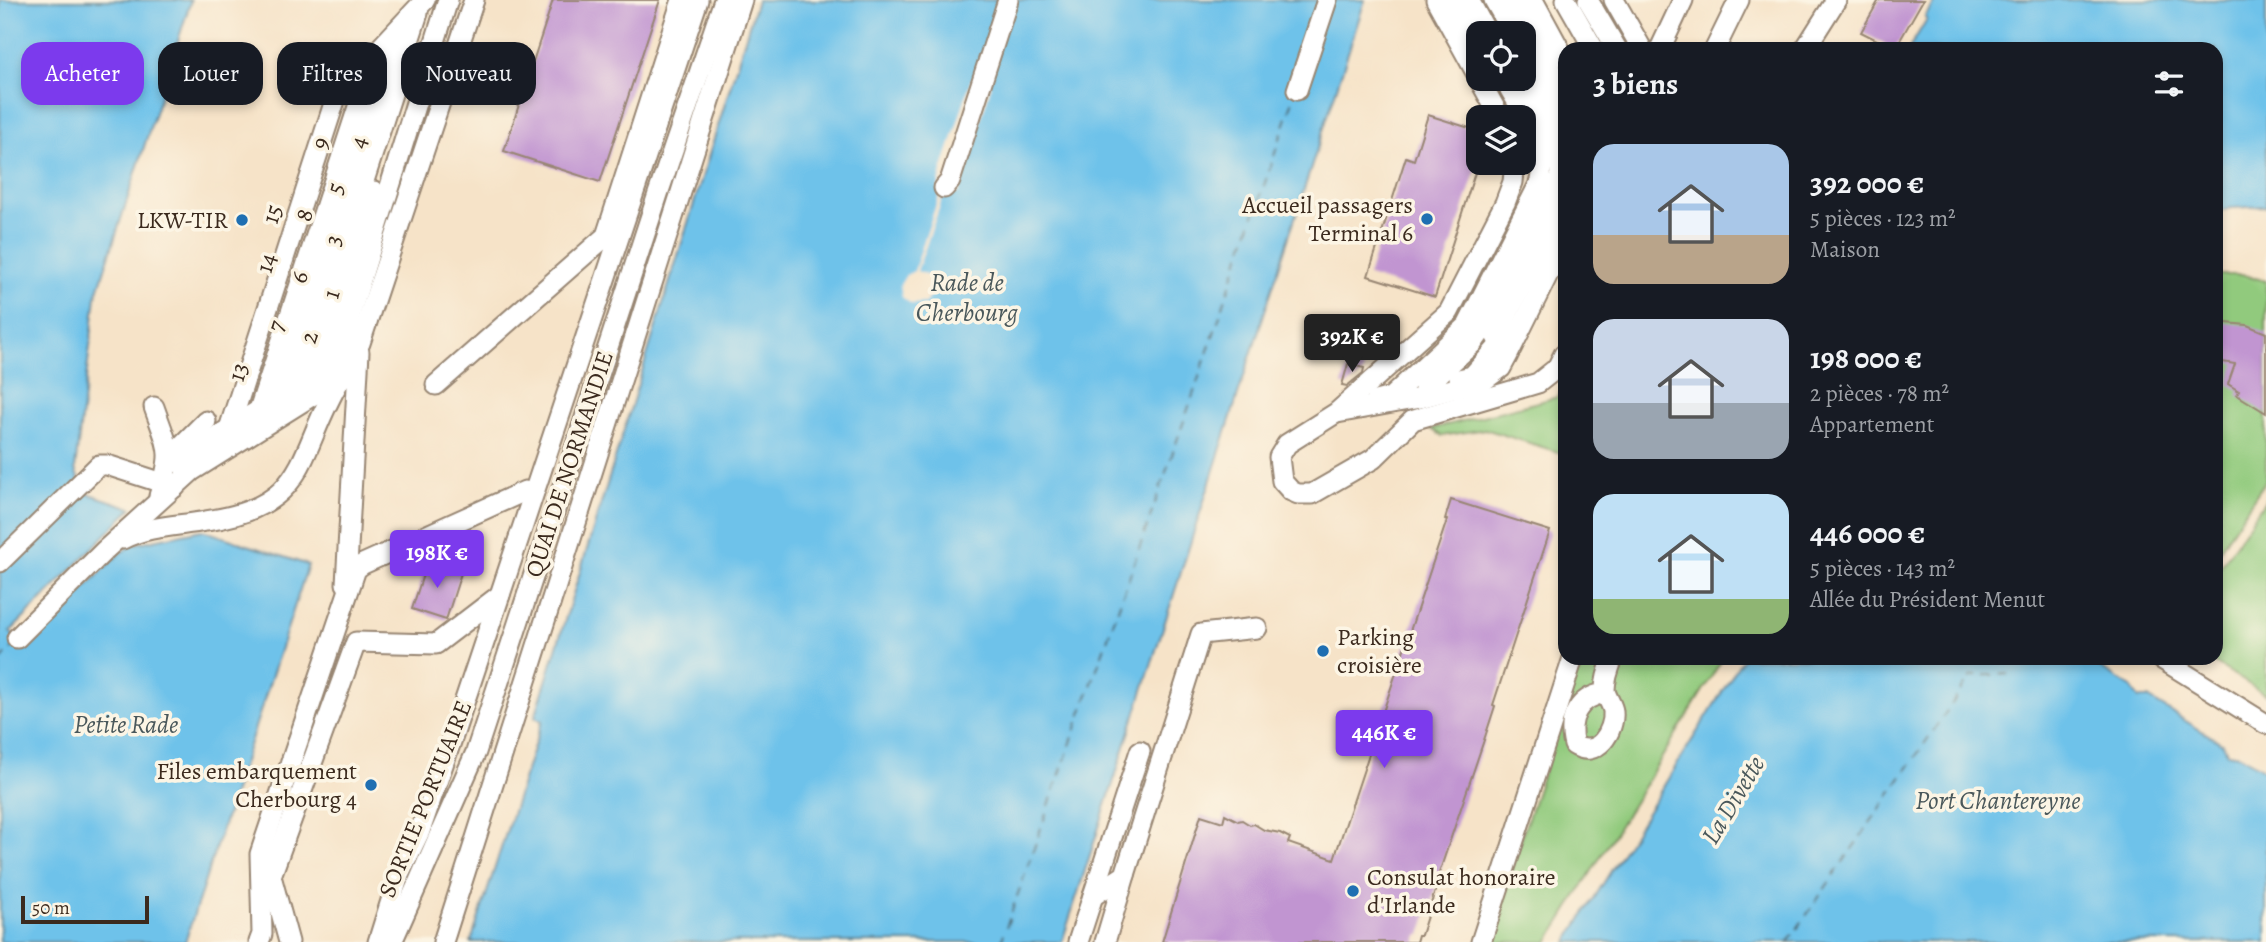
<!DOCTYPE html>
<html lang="fr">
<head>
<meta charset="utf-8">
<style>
  :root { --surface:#171b24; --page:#242831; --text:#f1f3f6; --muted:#9ea1a6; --accent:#7c3aed }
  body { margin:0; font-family:Alegreya,serif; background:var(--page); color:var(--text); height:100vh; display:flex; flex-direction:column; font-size:26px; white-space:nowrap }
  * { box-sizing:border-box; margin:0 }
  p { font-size:23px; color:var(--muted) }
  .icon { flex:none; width:38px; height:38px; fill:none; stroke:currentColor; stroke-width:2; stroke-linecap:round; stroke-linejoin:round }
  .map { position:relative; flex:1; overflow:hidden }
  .details { position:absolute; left:1558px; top:42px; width:665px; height:623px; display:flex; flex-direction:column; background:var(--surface); border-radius:21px; box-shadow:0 4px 10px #0003 }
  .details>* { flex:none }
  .guide { position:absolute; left:21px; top:42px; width:665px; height:63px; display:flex; gap:14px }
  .buttons { position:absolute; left:1466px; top:21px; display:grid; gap:14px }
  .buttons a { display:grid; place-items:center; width:70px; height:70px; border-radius:14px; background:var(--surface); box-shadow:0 4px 10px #0003; font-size:35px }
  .scale { position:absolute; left:21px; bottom:18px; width:128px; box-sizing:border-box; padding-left:7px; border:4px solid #3b2a1e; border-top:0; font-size:19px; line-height:24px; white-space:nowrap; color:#3b2a1e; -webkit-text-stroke:5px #fcf5e5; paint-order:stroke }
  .price { position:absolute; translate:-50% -60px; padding:0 16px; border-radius:7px; background:var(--accent); color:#fff; font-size:23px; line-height:46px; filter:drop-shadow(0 2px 4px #0008) }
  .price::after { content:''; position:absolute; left:50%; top:42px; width:21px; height:16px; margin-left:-10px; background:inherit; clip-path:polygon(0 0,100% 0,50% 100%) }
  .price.on { background:#222; color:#fff }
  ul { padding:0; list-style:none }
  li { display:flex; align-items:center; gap:21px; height:175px; padding:0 35px }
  li span { display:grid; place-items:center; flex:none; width:196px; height:140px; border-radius:21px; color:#555 }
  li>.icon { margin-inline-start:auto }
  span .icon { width:84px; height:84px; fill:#fffc; stroke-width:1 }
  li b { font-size:30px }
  h2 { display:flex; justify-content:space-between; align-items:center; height:84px; padding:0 35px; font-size:30px }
  .tag { padding:0 24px; border-radius:21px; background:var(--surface); box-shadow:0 4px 10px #0003; font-size:24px; line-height:63px }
  .tag.on { background:var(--accent); color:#fff }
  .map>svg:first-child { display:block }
</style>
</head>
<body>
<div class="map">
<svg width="2266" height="942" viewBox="0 0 2266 942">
  <rect width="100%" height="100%" fill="#fcf5e5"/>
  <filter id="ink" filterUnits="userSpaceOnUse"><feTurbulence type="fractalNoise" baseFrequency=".0143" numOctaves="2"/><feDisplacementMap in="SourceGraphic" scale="14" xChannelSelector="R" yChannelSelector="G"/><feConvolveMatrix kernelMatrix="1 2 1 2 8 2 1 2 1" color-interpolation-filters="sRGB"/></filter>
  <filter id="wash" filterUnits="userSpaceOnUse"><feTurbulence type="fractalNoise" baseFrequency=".00686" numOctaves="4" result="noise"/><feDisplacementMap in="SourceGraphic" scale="28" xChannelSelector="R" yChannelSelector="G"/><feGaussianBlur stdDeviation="1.57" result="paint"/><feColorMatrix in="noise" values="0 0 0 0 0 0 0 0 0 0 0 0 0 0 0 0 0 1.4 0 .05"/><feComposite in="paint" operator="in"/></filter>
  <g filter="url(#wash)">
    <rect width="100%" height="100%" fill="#f6e3c8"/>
    <!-- green -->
    <g fill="#91ca7d" stroke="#667a4e" stroke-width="2">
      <path d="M2216,275h29l21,6v199l-50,75z"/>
      <path d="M1564,385v69l-79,-25 -43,7 -11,-7 127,-32z"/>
      <path d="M2266,499v196l-59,-37h9v-85z"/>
      <path d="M1581,658h142l-175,284h-61z"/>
    </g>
    <!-- water -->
    <g fill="#6ec2ea" stroke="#547684" stroke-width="2">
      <path d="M0,0h191l-95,297 -21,172 8,23 49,16 -122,124 16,15 94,-94 14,-9 68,-14 106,35 -123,377h-185z"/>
      <path d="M757,0h608l-303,942h-591l71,-221 -7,-4z"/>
      <path d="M1935,0h331v206l-35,2 -15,4v-163h-307l18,-30 -2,-2z"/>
      <path d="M1743,658h341l47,29 8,11h9l75,46 4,9 13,2 26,16v171h-699z"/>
    </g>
    <!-- pier -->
    <path fill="#f6e3c8" d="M975,76l13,4 3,6 -33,108 -13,-3 -28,80 11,4 4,5 2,11 -9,12 -14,1 -9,-7 -2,-12 6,-10 8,-4 27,-81 -3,-1 2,-11 31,-98z"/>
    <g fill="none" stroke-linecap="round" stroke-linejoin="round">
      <!-- ferry -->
      <g stroke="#4a585b" stroke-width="2" stroke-dasharray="9 7" stroke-linecap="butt">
        <path d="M0,661l14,-15"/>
        <path d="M1001,942l192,-547 101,-298"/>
        <path d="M1788,942l183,-266 39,-2"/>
      </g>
    </g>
    <g id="blocks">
      <!-- building -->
      <g fill="#c195d1">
        <path d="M553,0h107l-60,182 -96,-31z"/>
        <path d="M1879,0h44l-28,49 -34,-17z"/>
        <path d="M1428,115l51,16v29l-44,137 -67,-21 38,-119 8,3z"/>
        <path d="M2216,322l31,3 19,8v80l-29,-18 2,-4 -11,-7 7,-20 -19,-3z"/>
        <path d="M1348,364l16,4 -1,5 -16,13 -5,-1z"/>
        <path d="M1451,500l99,31 -57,174 2,1 -11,34 -50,148h2l-15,47h-3l-2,7h-254l39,-127 22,7 2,-8 13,7 4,-1 8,5 4,-1 10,6 16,3 10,5 -2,5 46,16 113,-339 -2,-1z"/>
        <path d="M428,559l34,11 -16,50 -34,-11z"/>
      </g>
    </g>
  </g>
  <g filter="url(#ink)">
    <use href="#blocks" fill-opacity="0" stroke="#988673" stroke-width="2"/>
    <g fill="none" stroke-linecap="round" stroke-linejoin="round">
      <defs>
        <g id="minor">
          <path d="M1436,0l43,78"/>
          <path d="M1454,0l25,46"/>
          <path d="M1469,0l18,33"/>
          <path d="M1494,0l19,33"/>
          <path d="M1513,0l51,92"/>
          <path d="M1533,0l31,57"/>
          <path d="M1566,0l28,49"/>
          <path d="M1588,0l29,49"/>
          <path d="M1614,0l28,49"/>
          <path d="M1660,49l23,-49"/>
          <path d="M1715,49l24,-49"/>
          <path d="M1805,49l31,-49"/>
          <path d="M1524,54l40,71"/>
          <path d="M1479,79l21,38"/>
          <path d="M1548,82l16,30"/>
          <path d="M1297,90l30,-90"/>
          <path d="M1515,163l-2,19 -8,21 -56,109 -113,101 -49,31 -8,13 3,24 9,10 7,3h14l61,-35 40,-39 125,-37 19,-15 7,-14"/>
          <path d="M944,188l6,-7 58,-181"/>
          <path d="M1549,251l15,-31"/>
          <path d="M1496,337l68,-135"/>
          <path d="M315,375l59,-184"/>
          <path d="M1459,379l13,-3 23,-26 16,-22"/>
          <path d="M436,385l170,-149 76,-236"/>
          <path d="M298,386l120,-373"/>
          <path d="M1424,388l49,-45 17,-24 69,-139c9,-32 -24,-73 -39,-101"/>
          <path d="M278,398l119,-365"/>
          <path d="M1376,401l15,-4 76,-71 72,-142c12,-38 -18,-73 -35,-105"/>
          <path d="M154,407c15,43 20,43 5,89"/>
          <path d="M259,410l115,-352"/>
          <path d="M1337,413l83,-15 65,-18 16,-12 7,-13 56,-113"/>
          <path d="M229,429l108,-335 88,-94"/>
          <path d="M169,465l10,-17 27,-27"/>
          <path d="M185,470l21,-27 129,-80 113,-363"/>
          <path d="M123,539c24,-13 56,-13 83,-18 105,-15 90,-67 134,-141"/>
          <path d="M0,562l99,-97h8l68,22"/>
          <path d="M346,584l13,-232"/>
          <path d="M17,638l88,-88 87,-79 142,-89 10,-10 16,-29 114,-343"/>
          <path d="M2160,658l106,66"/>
          <path d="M1605,693c-27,4 -38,26 -31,52 23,15 41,-14 39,-34 -1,-7 -7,-14 -8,-21 0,-11 4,-22 8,-32"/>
          <path d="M1093,896l32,-21 76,-241 56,-6"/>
          <path d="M259,942l3,-8 -2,-80 96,-285 7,-5 162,-73"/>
          <path d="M289,942l-18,-66 85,-234 80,2 64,-49"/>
          <path d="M378,942l21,-67 21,-44 34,-98 244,-733"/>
          <path d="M392,942l84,-190 182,-558 66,-194"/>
          <path d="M443,942l299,-942"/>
          <path d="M1078,942l62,-191"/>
          <path d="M1105,942l20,-67"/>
          <path d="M1481,942l92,-284"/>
        </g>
      </defs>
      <!-- minor casing -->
      <use href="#minor" stroke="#988673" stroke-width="23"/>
      <!-- minor -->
      <use href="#minor" stroke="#fff" stroke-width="19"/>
    </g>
  </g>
  <!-- markers -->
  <g fill="#1f6fb2" stroke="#fcf5e5" stroke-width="2.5">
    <circle cx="1427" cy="219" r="7"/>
    <circle cx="242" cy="220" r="7"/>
    <circle cx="1323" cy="651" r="7"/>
    <circle cx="371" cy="785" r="7"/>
    <circle cx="1353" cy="891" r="7"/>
  </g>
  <g text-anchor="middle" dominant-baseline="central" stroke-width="7" stroke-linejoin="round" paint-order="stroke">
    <!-- street labels -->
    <g font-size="24" fill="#3b2a1e" stroke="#fcf5e5">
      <text transform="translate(358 142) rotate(-72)">4</text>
      <text transform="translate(320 143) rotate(-72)">9</text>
      <text transform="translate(335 188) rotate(-72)">5</text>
      <text transform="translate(272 214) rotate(-72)">15</text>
      <text transform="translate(304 215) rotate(-72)">8</text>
      <text transform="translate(333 240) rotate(-72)">3</text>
      <text transform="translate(266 263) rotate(-72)">14</text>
      <text transform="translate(299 277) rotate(-72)">6</text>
      <text transform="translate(331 294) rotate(-73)">1</text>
      <text transform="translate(276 326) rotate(-72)">7</text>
      <text transform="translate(309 337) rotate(-72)">2</text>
      <text transform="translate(238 372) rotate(-72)">13</text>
      <text transform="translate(569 464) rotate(-72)">QUAI DE NORMANDIE</text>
      <text transform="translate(425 799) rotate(-68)">SORTIE PORTUAIRE</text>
    </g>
    <!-- poi labels -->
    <g font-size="24" fill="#3b2a1e" stroke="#fcf5e5" text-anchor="end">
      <text x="1413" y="205">Accueil passagers<tspan x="1413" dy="28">Terminal 6</tspan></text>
      <text x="228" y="220">LKW-TIR</text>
      <text x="1337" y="637" text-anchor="start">Parking<tspan x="1337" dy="28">croisière</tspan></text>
      <text x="357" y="771">Files embarquement<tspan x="357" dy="28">Cherbourg 4</tspan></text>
      <text x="1367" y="877" text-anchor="start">Consulat honoraire<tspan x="1367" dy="28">d'Irlande</tspan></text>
    </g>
    <!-- water labels -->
    <g font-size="26" font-style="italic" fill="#4a585b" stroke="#fcf5e5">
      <text x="967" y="282">Rade de<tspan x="967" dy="30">Cherbourg</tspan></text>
      <text x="126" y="724">Petite Rade</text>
      <text transform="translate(1733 800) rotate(-59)">La Divette</text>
      <text x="1998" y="800">Port Chantereyne</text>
    </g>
  </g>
</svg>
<div class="buttons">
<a><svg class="icon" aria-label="locate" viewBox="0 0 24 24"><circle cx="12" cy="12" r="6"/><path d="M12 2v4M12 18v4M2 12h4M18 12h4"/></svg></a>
<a><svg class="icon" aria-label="layers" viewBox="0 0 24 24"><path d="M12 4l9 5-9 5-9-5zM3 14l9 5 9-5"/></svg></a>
</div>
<div class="scale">50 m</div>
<b class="price on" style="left:1352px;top:374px">392K €</b>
<b class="price" style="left:437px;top:590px">198K €</b>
<b class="price" style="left:1384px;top:770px">446K €</b>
<div class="guide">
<a class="tag on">Acheter</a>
<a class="tag">Louer</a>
<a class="tag">Filtres</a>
<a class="tag">Nouveau</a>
</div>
<section class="details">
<h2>3 biens<svg class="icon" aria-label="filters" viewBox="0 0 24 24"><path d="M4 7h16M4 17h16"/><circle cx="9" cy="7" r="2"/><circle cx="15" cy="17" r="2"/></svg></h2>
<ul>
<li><span style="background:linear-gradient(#a9c7e8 65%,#b9a48a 0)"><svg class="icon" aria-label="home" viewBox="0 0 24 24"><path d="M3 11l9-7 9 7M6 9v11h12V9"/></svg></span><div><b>392 000 €</b><p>5 pièces · 123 m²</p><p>Maison</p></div></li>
<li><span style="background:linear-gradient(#c9d6e8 60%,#9aa5b1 0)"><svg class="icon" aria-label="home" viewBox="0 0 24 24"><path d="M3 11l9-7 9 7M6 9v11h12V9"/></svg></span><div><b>198 000 €</b><p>2 pièces · 78 m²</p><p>Appartement</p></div></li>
<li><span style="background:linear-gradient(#bfe0f5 75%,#8fb573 0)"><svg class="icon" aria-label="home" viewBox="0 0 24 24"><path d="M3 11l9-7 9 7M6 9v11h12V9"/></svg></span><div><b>446 000 €</b><p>5 pièces · 143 m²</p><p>Allée du Président Menut</p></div></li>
</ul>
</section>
</div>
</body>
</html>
